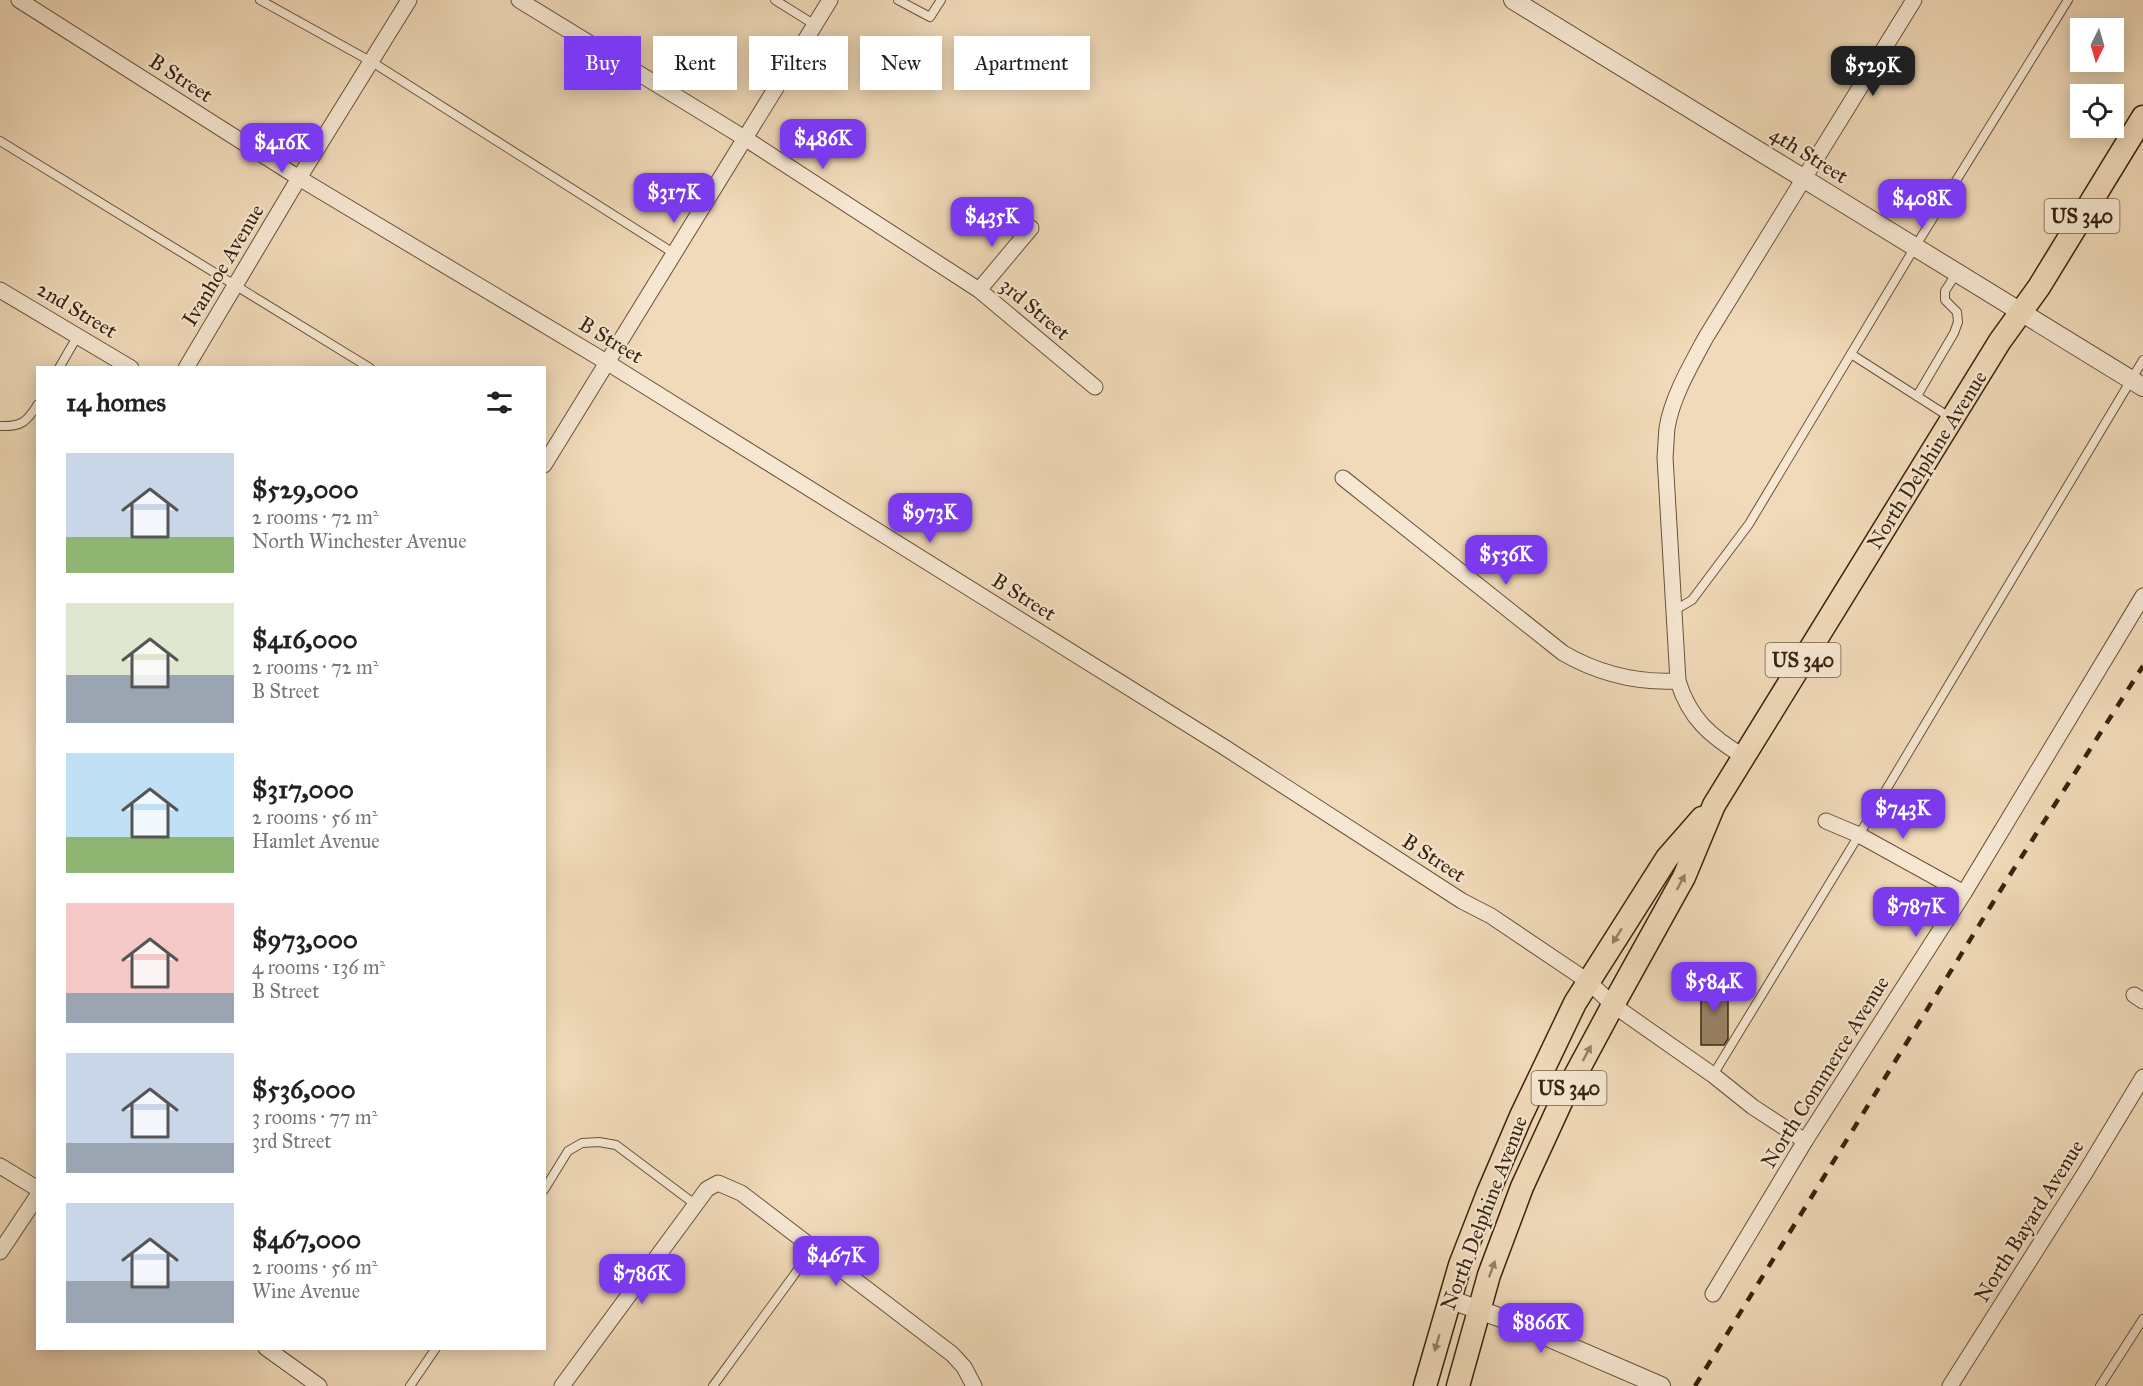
<!DOCTYPE html>
<html lang="en">
<head>
<meta charset="utf-8">
<style>
  :root { --surface:#fff; --page:#f6f6f6; --text:#222; --muted:#767676; --accent:#7c3aed }
  body { margin:0; font-family:"IM FELL Great Primer",serif; background:var(--page); color:var(--text); height:100vh; display:flex; flex-direction:column; font-size:22px; white-space:nowrap }
  * { box-sizing:border-box; margin:0 }
  p { font-size:20px; color:var(--muted) }
  .icon { flex:none; width:33px; height:33px; fill:none; stroke:currentColor; stroke-width:2; stroke-linecap:round; stroke-linejoin:round }
  .map { position:relative; flex:1; overflow:hidden }
  .details { position:absolute; left:36px; top:366px; width:510px; height:984px; display:flex; flex-direction:column; background:var(--surface); border-radius:0px; box-shadow:0 3px 15px #0003 }
  .details>* { flex:none }
  .top-card { position:absolute; left:564px; top:36px; width:570px; height:54px; display:flex; gap:12px }
  .needle { width:39px; rotate:185deg }
  .controls { position:absolute; left:2070px; top:18px; display:grid; gap:12px }
  .controls a { display:grid; place-items:center; width:54px; height:54px; border-radius:0px; background:var(--surface); box-shadow:0 3px 15px #0003; font-size:30px }
  .price { position:absolute; translate:-50% -51px; padding:0 14px; border-radius:12px; background:var(--accent); color:#fff; font-size:20px; line-height:39px; filter:drop-shadow(0 2px 3px #0008) }
  .price::after { content:''; position:absolute; left:50%; top:36px; width:18px; height:14px; margin-left:-9px; background:inherit; clip-path:polygon(0 0,100% 0,50% 100%) }
  .price.current { background:#222; color:#fff }
  ul { padding:0; list-style:none }
  li { display:flex; align-items:center; gap:18px; height:150px; padding:0 30px }
  li span { display:grid; place-items:center; flex:none; width:168px; height:120px; border-radius:0px; color:#555 }
  li>.icon { margin-inline-start:auto }
  span .icon { width:72px; height:72px; fill:#fffc; stroke-width:1 }
  li b { font-size:26px }
  h2 { display:flex; justify-content:space-between; align-items:center; height:72px; padding:0 30px; font-size:26px }
  .chip { padding:0 21px; border-radius:0px; background:var(--surface); box-shadow:0 3px 15px #0003; font-size:21px; line-height:54px }
  .chip.current { background:var(--accent); color:#fff }
  .map>svg:first-child { display:block }
</style>
</head>
<body>
<div class="map">
<svg width="2143" height="1386" viewBox="0 0 2143 1386">
  <rect width="100%" height="100%" fill="#f1dab9"/>
  <filter id="stains"><feTurbulence type="fractalNoise" baseFrequency=".00333" numOctaves="4"/><feColorMatrix values="0 0 0 0 .2 0 0 0 0 .09 0 0 0 0 .02 0 0 0 .5 -.17"/></filter>
  <radialGradient id="worn" r=".72"><stop offset=".6" stop-color="#630" stop-opacity="0"/><stop offset="1" stop-color="#630" stop-opacity=".3"/></radialGradient>
  <!-- building -->
  <path fill="#998367" stroke="#39240f" stroke-width="1.5" d="M1701,981l27,1v57l-4,6h-23z"/>
  <g fill="none" stroke-linecap="round" stroke-linejoin="round">
    <defs>
      <g id="service">
        <path d="M260,0l112,62 303,192"/>
        <path d="M775,0l40,25"/>
        <path d="M898,0l32,17 11,-17"/>
        <path d="M0,141l370,227"/>
        <path d="M1851,354l100,64"/>
        <path d="M59,368l18,-31"/>
        <path d="M1917,396l37,-63 4,-11 -1,-10 -12,-12v-9l11,-17"/>
        <path d="M0,426c21,1 27,-4 38,-22"/>
        <path d="M1675,610l17,-10 57,-76 166,-277 153,-247"/>
        <path d="M1713,1075l146,-240 284,-475"/>
        <path d="M544,1190l24,-39 14,-8 17,-1 17,3 80,60"/>
        <path d="M410,1386l26,-38"/>
        <path d="M713,1386l100,-137"/>
        <path d="M2100,1386l43,-67"/>
      </g>
      <g id="minor">
        <path d="M19,0l280,178 309,185 616,384 238,154 29,15 98,66 24,23 100,70 40,32 52,34"/>
        <path d="M519,0l227,139 233,151 116,97"/>
        <path d="M0,290l131,78"/>
        <path d="M979,290l52,-62"/>
        <path d="M186,368l113,-190 110,-178"/>
        <path d="M544,465l286,-465"/>
        <path d="M1343,478l220,175c36,21 73,30 115,28"/>
        <path d="M1743,756c-32,-19 -54,-38 -65,-75l-13,-224c1,-10 1,-19 2,-29 5,-31 24,-63 39,-91l208,-337"/>
        <path d="M1826,821l33,14 105,58"/>
        <path d="M2134,995l9,6"/>
        <path d="M0,1166l38,23"/>
        <path d="M0,1252l38,-57"/>
        <path d="M1713,1294l92,-153 159,-248 179,-297"/>
        <path d="M266,1348l53,38"/>
        <path d="M562,1386l145,-197 11,-6 23,10 211,161 12,13 10,19"/>
        <path d="M1950,1386l135,-213 58,-96"/>
      </g>
      <g id="tertiary">
        <path d="M1513,0c211,128 419,259 630,387"/>
        <path d="M1449,1299l66,24 146,63"/>
      </g>
      <g id="primary">
        <path d="M1425,1386l35,-121 28,-72 33,-77 54,-113 92,-145 35,-40"/>
        <path d="M1458,1386l31,-111 33,-88 40,-87 51,-95 71,-128 30,-72 286,-464 39,-54 104,-170"/>
      </g>
    </defs>
    <!-- service casing -->
    <use href="#service" stroke="#67523a" stroke-width="10"/>
    <!-- minor casing -->
    <use href="#minor" stroke="#67523a" stroke-width="17"/>
    <!-- tertiary casing -->
    <use href="#tertiary" stroke="#67523a" stroke-width="20"/>
    <!-- primary casing -->
    <use href="#primary" stroke="#39240f" stroke-width="25"/>
    <!-- service -->
    <use href="#service" stroke="#f6e7d2" stroke-width="8"/>
    <!-- minor -->
    <use href="#minor" stroke="#f6e7d2" stroke-width="15"/>
    <!-- tertiary -->
    <use href="#tertiary" stroke="#f6e7d2" stroke-width="18"/>
    <!-- primary -->
    <use href="#primary" stroke="#f1dab9" stroke-width="22"/>
    <!-- rail -->
    <path stroke="#39240f" stroke-width="4.5" stroke-dasharray="10 10" stroke-linecap="butt" d="M1695,1386l315,-511 133,-209"/>
  </g>
  <!-- one-way arrows -->
  <defs><path id="oneway-solid" d="M-6-.8H1V-3.2L6.5 0L1 3.2V.8H-6Z" transform="scale(1.5)"/></defs>
  <g fill="#957f64">
    <use href="#oneway-solid" transform="translate(1681 882) rotate(-62)"/>
    <use href="#oneway-solid" transform="translate(1617 936) rotate(122)"/>
    <use href="#oneway-solid" transform="translate(1587 1053) rotate(-62)"/>
    <use href="#oneway-solid" transform="translate(1492 1269) rotate(-70)"/>
    <use href="#oneway-solid" transform="translate(1437 1343) rotate(106)"/>
  </g>
  <g text-anchor="middle" dominant-baseline="central" stroke-width="4.5" stroke-linejoin="round" paint-order="stroke">
    <!-- shield labels -->
    <g fill="#f6e7d2" stroke="#725e4a" stroke-width="1.5">
      <rect x="2044.5" y="199" width="75" height="34" rx="4.5"/>
      <rect x="1765.5" y="643" width="75" height="34" rx="4.5"/>
      <rect x="1531.5" y="1071" width="75" height="34" rx="4.5"/>
    </g>
    <g font-size="20" font-weight="bold" fill="#39240f">
      <text x="2082" y="216">US 340</text>
      <text x="1803" y="660">US 340</text>
      <text x="1569" y="1088">US 340</text>
    </g>
    <!-- street labels -->
    <g font-size="21" fill="#39240f" stroke="#f6e7d2">
      <text transform="translate(181 78) rotate(33)">B Street</text>
      <text transform="translate(1809 155) rotate(32)">4th Street</text>
      <text transform="translate(223 265) rotate(-59)">Ivanhoe Avenue</text>
      <text transform="translate(1035 309) rotate(40)">3rd Street</text>
      <text transform="translate(77 310) rotate(31)">2nd Street</text>
      <text transform="translate(611 340) rotate(31)">B Street</text>
      <text transform="translate(1927 460) rotate(-58)">North Delphine Avenue</text>
      <text transform="translate(1024 597) rotate(32)">B Street</text>
      <text transform="translate(1434 858) rotate(33)">B Street</text>
      <text transform="translate(1825 1072) rotate(-58)">North Commerce Avenue</text>
      <text transform="translate(1484 1213) rotate(-69)">North Delphine Avenue</text>
      <text transform="translate(2029 1221) rotate(-58)">North Bayard Avenue</text>
    </g>
  </g>
  <rect width="100%" height="100%" filter="url(#stains)"/>
  <rect width="100%" height="100%" fill="url(#worn)"/>
</svg>
<div class="controls">
<a><svg class="needle" viewBox="-14 -14 28 28"><path d="M0-13l5 13h-10z" fill="#e53935"/><path d="M0 13l5-13h-10z" fill="#767676"/></svg></a>
<a><svg class="icon" aria-label="locate" viewBox="0 0 24 24"><circle cx="12" cy="12" r="6"/><path d="M12 2v4M12 18v4M2 12h4M18 12h4"/></svg></a>
</div>
<b class="price current" style="left:1873px;top:97px">$529K</b>
<b class="price" style="left:823px;top:170px">$486K</b>
<b class="price" style="left:282px;top:174px">$416K</b>
<b class="price" style="left:674px;top:224px">$317K</b>
<b class="price" style="left:1922px;top:230px">$408K</b>
<b class="price" style="left:992px;top:248px">$435K</b>
<b class="price" style="left:930px;top:544px">$973K</b>
<b class="price" style="left:1506px;top:586px">$536K</b>
<b class="price" style="left:1903px;top:840px">$743K</b>
<b class="price" style="left:1916px;top:938px">$787K</b>
<b class="price" style="left:1714px;top:1013px">$584K</b>
<b class="price" style="left:836px;top:1287px">$467K</b>
<b class="price" style="left:642px;top:1305px">$786K</b>
<b class="price" style="left:1541px;top:1354px">$866K</b>
<div class="top-card">
<a class="chip current">Buy</a>
<a class="chip">Rent</a>
<a class="chip">Filters</a>
<a class="chip">New</a>
<a class="chip">Apartment</a>
</div>
<section class="details">
<h2>14 homes<svg class="icon" aria-label="filters" viewBox="0 0 24 24"><path d="M4 7h16M4 17h16"/><circle cx="9" cy="7" r="2"/><circle cx="15" cy="17" r="2"/></svg></h2>
<ul>
<li><span style="background:linear-gradient(#c9d6e8 70%,#8fb573 0)"><svg class="icon" aria-label="home" viewBox="0 0 24 24"><path d="M3 11l9-7 9 7M6 9v11h12V9"/></svg></span><div><b>$529,000</b><p>2 rooms · 72 m²</p><p>North Winchester Avenue</p></div></li>
<li><span style="background:linear-gradient(#dfe7d0 60%,#9aa5b1 0)"><svg class="icon" aria-label="home" viewBox="0 0 24 24"><path d="M3 11l9-7 9 7M6 9v11h12V9"/></svg></span><div><b>$416,000</b><p>2 rooms · 72 m²</p><p>B Street</p></div></li>
<li><span style="background:linear-gradient(#bfe0f5 70%,#8fb573 0)"><svg class="icon" aria-label="home" viewBox="0 0 24 24"><path d="M3 11l9-7 9 7M6 9v11h12V9"/></svg></span><div><b>$317,000</b><p>2 rooms · 56 m²</p><p>Hamlet Avenue</p></div></li>
<li><span style="background:linear-gradient(#f6c9c9 75%,#9aa5b1 0)"><svg class="icon" aria-label="home" viewBox="0 0 24 24"><path d="M3 11l9-7 9 7M6 9v11h12V9"/></svg></span><div><b>$973,000</b><p>4 rooms · 136 m²</p><p>B Street</p></div></li>
<li><span style="background:linear-gradient(#c9d6e8 75%,#9aa5b1 0)"><svg class="icon" aria-label="home" viewBox="0 0 24 24"><path d="M3 11l9-7 9 7M6 9v11h12V9"/></svg></span><div><b>$536,000</b><p>3 rooms · 77 m²</p><p>3rd Street</p></div></li>
<li><span style="background:linear-gradient(#c9d6e8 65%,#9aa5b1 0)"><svg class="icon" aria-label="home" viewBox="0 0 24 24"><path d="M3 11l9-7 9 7M6 9v11h12V9"/></svg></span><div><b>$467,000</b><p>2 rooms · 56 m²</p><p>Wine Avenue</p></div></li>
</ul>
</section>
</div>
</body>
</html>
